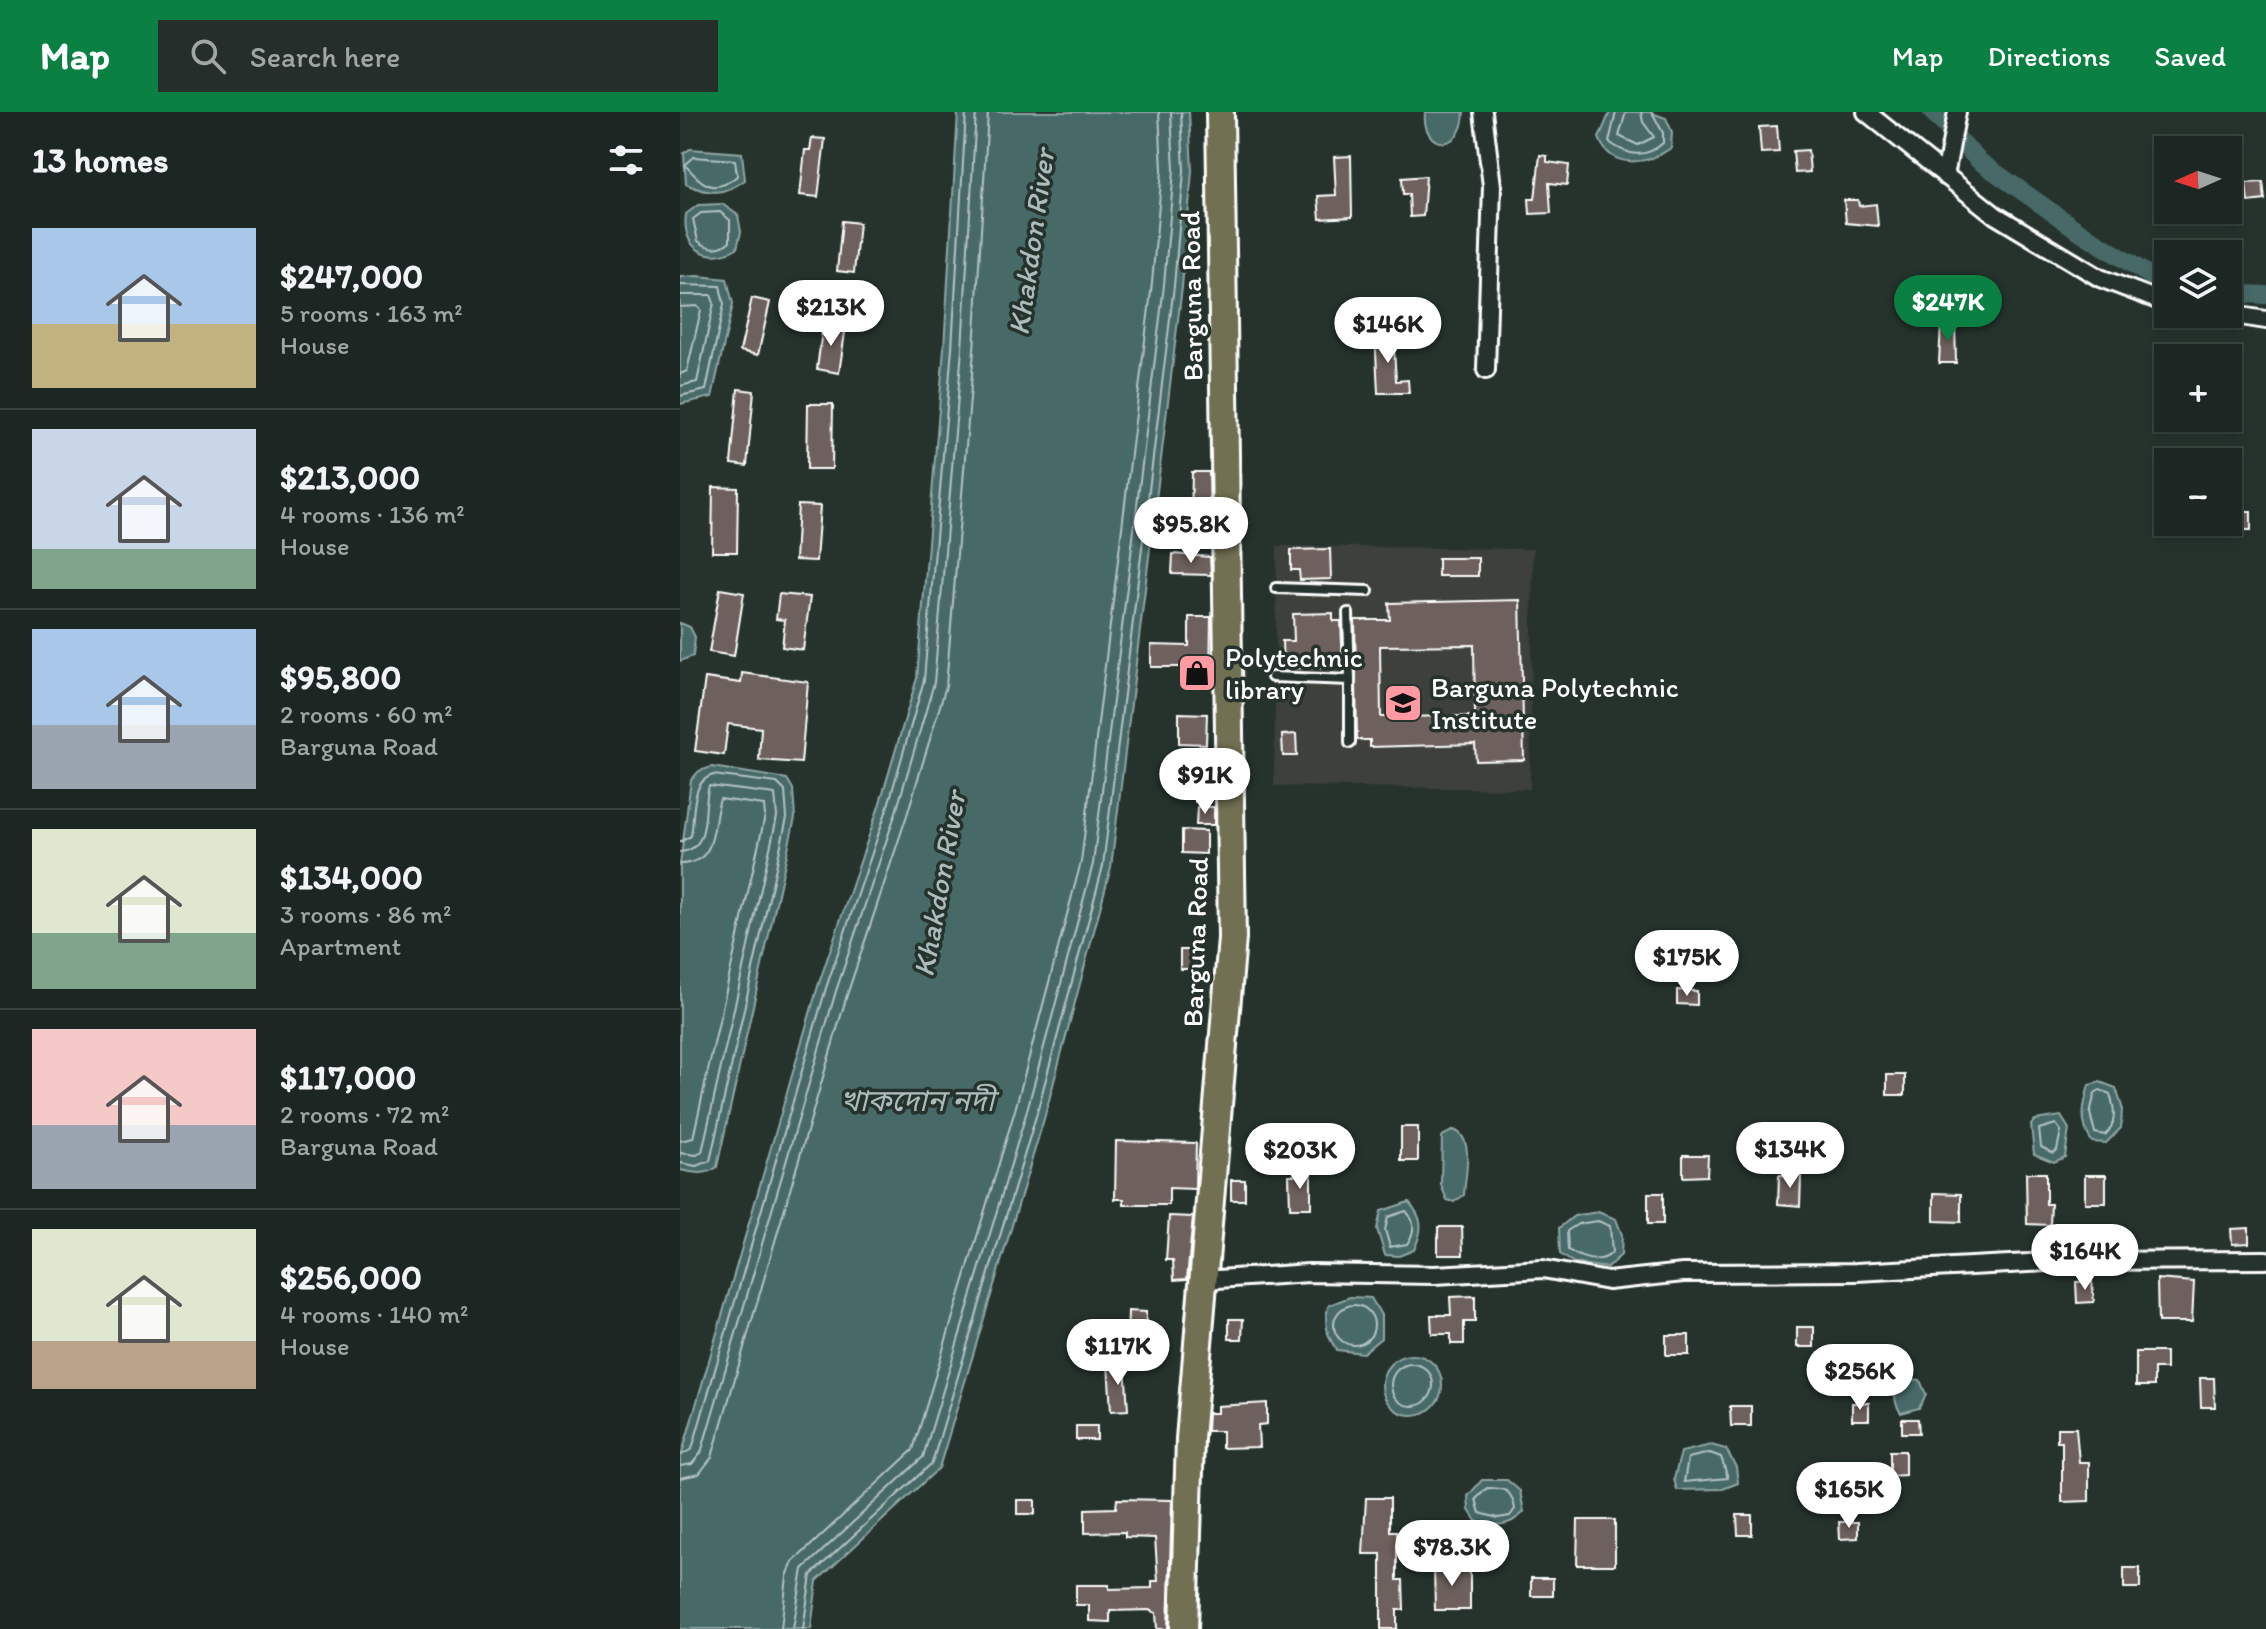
<!DOCTYPE html>
<html lang="en">
<head>
<meta charset="utf-8">
<style>
  :root { --surface:#1c2622; --page:#252e2a; --text:#f1f3f6; --muted:#a0a5a5; --line:#3a4340; --accent:#0b8043 }
  body { margin:0; font-family:Itim,"Noto Sans Bengali",sans-serif; background:var(--page); color:var(--text); height:100vh; display:flex; flex-direction:column; font-size:30px; white-space:nowrap }
  * { box-sizing:border-box; margin:0 }
  p { font-size:26px; color:var(--muted) }
  .icon { flex:none; width:44px; height:44px; fill:none; stroke:currentColor; stroke-width:2; stroke-linecap:round; stroke-linejoin:round }
  .map { position:relative; flex:1; overflow:hidden }
  .panel { display:flex; flex-direction:column; background:var(--surface); width:680px }
  .panel>* { flex:none }
  .needle { width:52px; rotate:267deg }
  .buttons { position:absolute; left:1474px; top:24px; display:grid; gap:16px }
  .buttons a { display:grid; place-items:center; width:88px; height:88px; border-radius:0px; background:var(--surface); box-shadow:0 4px 12px #0003,0 0 0 2px var(--line); font-size:40px }
  .price { position:absolute; translate:-50% -68px; padding:0 18px; border-radius:28px; background:#fff; color:#222; font-size:26px; line-height:52px; filter:drop-shadow(0 2px 4px #0008) }
  .price::after { content:''; position:absolute; left:50%; top:48px; width:24px; height:18px; margin-left:-12px; background:inherit; clip-path:polygon(0 0,100% 0,50% 100%) }
  .price.active { background:var(--accent); color:#fff }
  ul { padding:0; list-style:none }
  li { display:flex; align-items:center; gap:24px; height:200px; padding:0 32px }
  li+li { border-top:2px solid var(--line) }
  li span { display:grid; place-items:center; flex:none; width:224px; height:160px; border-radius:0px; color:#555 }
  li>.icon { margin-inline-start:auto }
  span .icon { width:96px; height:96px; fill:#fffc; stroke-width:1 }
  li b { font-size:34px }
  h2 { display:flex; justify-content:space-between; align-items:center; height:96px; padding:0 32px; font-size:34px }
  header { display:flex; align-items:center; gap:48px; box-sizing:border-box; height:112px; padding:0 40px; background:var(--accent); color:#fff }
  header strong { font-size:38px }
  nav { display:flex; gap:44px; margin-inline-start:auto; font-size:28px }
  .search { width:560px; height:72px; background:var(--page); display:flex; align-items:center; gap:20px; box-sizing:border-box; padding:0 28px; border-radius:0px; color:var(--muted); font-size:30px }
  main { display:flex; flex:1; min-height:0 }
  .map>svg:first-child { display:block }
</style>
</head>
<body>
<header>
<strong>Map</strong>
<div class="search"><svg class="icon" aria-label="search" viewBox="0 0 24 24"><circle cx="10" cy="10" r="6"/><path d="M15 15l6 6"/></svg>Search here</div>
<nav><a>Map</a><a>Directions</a><a>Saved</a></nav>
</header>
<main>
<section class="panel">
<h2>13 homes<svg class="icon" aria-label="filters" viewBox="0 0 24 24"><path d="M4 7h16M4 17h16"/><circle cx="9" cy="7" r="2"/><circle cx="15" cy="17" r="2"/></svg></h2>
<ul>
<li><span style="background:linear-gradient(#a9c7e8 60%,#c2b280 0)"><svg class="icon" aria-label="home" viewBox="0 0 24 24"><path d="M3 11l9-7 9 7M6 9v11h12V9"/></svg></span><div><b>$247,000</b><p>5 rooms · 163 m²</p><p>House</p></div></li>
<li><span style="background:linear-gradient(#c9d6e8 75%,#7fa58c 0)"><svg class="icon" aria-label="home" viewBox="0 0 24 24"><path d="M3 11l9-7 9 7M6 9v11h12V9"/></svg></span><div><b>$213,000</b><p>4 rooms · 136 m²</p><p>House</p></div></li>
<li><span style="background:linear-gradient(#a9c7e8 60%,#9aa5b1 0)"><svg class="icon" aria-label="home" viewBox="0 0 24 24"><path d="M3 11l9-7 9 7M6 9v11h12V9"/></svg></span><div><b>$95,800</b><p>2 rooms · 60 m²</p><p>Barguna Road</p></div></li>
<li><span style="background:linear-gradient(#dfe7d0 65%,#7fa58c 0)"><svg class="icon" aria-label="home" viewBox="0 0 24 24"><path d="M3 11l9-7 9 7M6 9v11h12V9"/></svg></span><div><b>$134,000</b><p>3 rooms · 86 m²</p><p>Apartment</p></div></li>
<li><span style="background:linear-gradient(#f6c9c9 60%,#9aa5b1 0)"><svg class="icon" aria-label="home" viewBox="0 0 24 24"><path d="M3 11l9-7 9 7M6 9v11h12V9"/></svg></span><div><b>$117,000</b><p>2 rooms · 72 m²</p><p>Barguna Road</p></div></li>
<li><span style="background:linear-gradient(#dfe7d0 70%,#b9a48a 0)"><svg class="icon" aria-label="home" viewBox="0 0 24 24"><path d="M3 11l9-7 9 7M6 9v11h12V9"/></svg></span><div><b>$256,000</b><p>4 rooms · 140 m²</p><p>House</p></div></li>
</ul>
</section>
<div class="map">
<svg width="1586" height="1517" viewBox="0 0 1586 1517">
  <rect width="100%" height="100%" fill="#26332d"/>
  <filter id="ink" filterUnits="userSpaceOnUse"><feTurbulence type="fractalNoise" baseFrequency=".0125" numOctaves="2"/><feDisplacementMap in="SourceGraphic" scale="16" xChannelSelector="R" yChannelSelector="G"/><feConvolveMatrix kernelMatrix="1 2 1 2 8 2 1 2 1" color-interpolation-filters="sRGB"/></filter>
  <g filter="url(#ink)">
    <!-- built -->
    <path fill="#3c413b" d="M597,434l256,3 -3,240 -256,-3z"/>
    <!-- water -->
    <g fill="#466a69" stroke="#90a6a5" stroke-width="2">
      <path d="M278,0h231l3,59 -10,116 -71,580 -67,252 -105,349 -122,113 -6,48h-131v-169l138,-474 61,-180 38,-128 27,-330z"/>
      <path d="M745,0h39c-1,42 -43,39 -39,0z"/>
      <path d="M930,0h39l17,6 6,14 -1,16c-22,16 -60,23 -72,-10z"/>
      <path d="M10,37l52,4 3,27c-21,15 -36,15 -59,4l-2,-31z"/>
      <path d="M42,92l16,11 3,17 -4,16c-29,17 -56,0 -51,-34l12,-9z"/>
      <path d="M18,164l29,3 6,25 -21,93 -32,7v-127z"/>
      <path d="M0,511l10,4 5,10 -2,19 -13,5z"/>
      <path d="M32,655l75,12 6,10 2,29 -78,349c-11,9 -23,6 -37,3v-305l11,-85 8,-9z"/>
      <path d="M1420,970l16,6 6,19 -1,21 -15,15 -14,-1c-13,-20 -9,-35 -3,-57z"/>
      <path d="M1381,1004l8,13 -4,28 -11,5 -20,-8 -3,-29 4,-5z"/>
      <path d="M774,1018c21,8 11,46 10,65l-10,7 -7,-2 -6,-15 1,-49z"/>
      <path d="M729,1090c15,17 14,28 5,48l-15,6 -14,-1 -8,-26 4,-18z"/>
      <path d="M918,1100l18,7 6,16 -1,20 -14,13 -33,-5 -14,-9 -1,-26 15,-12z"/>
      <path d="M670,1185l21,1 10,17v23l-18,15 -26,-3c-11,-14 -14,-28 -8,-45z"/>
      <circle cx="732" cy="1273" r="30"/>
      <path d="M1222,1266l18,2 6,15 -7,13 -18,5c-9,-13 -7,-22 1,-35z"/>
      <path d="M1031,1333l15,4 10,18 2,16 -15,6 -46,1 -3,-11 7,-27z"/>
      <path d="M802,1368h25l13,11 4,21c-16,16 -27,14 -48,9l-7,-11 -1,-14z"/>
    </g>
    <g fill="none" stroke-linecap="round" stroke-linejoin="round">
      <!-- shore -->
      <g stroke="#b5c3c3" stroke-width="2">
        <path d="M936,0l-7,30c19,14 36,17 54,1v-10l-11,-21"/>
        <path d="M946,0l-7,24 19,9 16,-8 -11,-15 -2,-10"/>
        <path d="M14,45l41,3 2,16c-25,21 -36,6 -52,-11z"/>
        <path d="M40,100l10,8v21c-11,10 -21,8 -32,0l-5,-22 8,-6z"/>
        <path d="M0,173l40,1 4,18 -18,86 -26,6"/>
        <path d="M0,183h31l3,8 -17,79 -17,4"/>
        <path d="M0,195l17,-1 4,4 -14,61 -7,3"/>
        <path d="M0,730l11,-6c4,-21 -1,-55 22,-61l64,8 8,8 2,27 -77,343 -14,5 -16,-3"/>
        <path d="M0,740c32,-2 22,-44 29,-66l66,8 2,23 -75,335 -5,3 -17,-2"/>
        <path d="M0,752c39,-1 31,-38 40,-65l44,6 1,11 -72,322 -13,3"/>
        <path d="M1420,978l10,4c5,15 7,30 -5,41l-10,-2 -5,-20 5,-20z"/>
        <path d="M1376,1012l5,7 -4,19 -4,3 -12,-6 -2,-18z"/>
        <path d="M726,1099c10,11 9,21 1,33l-17,3 -5,-17 3,-13z"/>
        <path d="M918,1109l12,5 2,27c-13,12 -30,6 -44,-3l-1,-19 11,-7z"/>
        <circle cx="674" cy="1213" r="20"/>
        <circle cx="732" cy="1273" r="21"/>
        <path d="M1030,1341l11,4 7,21 -44,4 4,-24z"/>
        <path d="M0,1344l12,-7 134,-461 61,-179 37,-129 28,-332 14,-236"/>
        <path d="M0,1354l12,-2 9,-11 135,-462 60,-179 38,-129 28,-334 14,-237"/>
        <path d="M0,1366l19,-4 13,-17 135,-462 60,-180 39,-129 28,-336 14,-238"/>
        <path d="M807,1376c18,0 25,2 28,21l-5,7 -12,2 -18,-5 -4,-14z"/>
        <path d="M101,1517l6,-53 6,-14 120,-112 102,-340 66,-248 71,-579 10,-113 -3,-58"/>
        <path d="M113,1517l10,-60 120,-112 103,-343 67,-250 71,-579 10,-115 -3,-58"/>
        <path d="M123,1517l8,-54 121,-112 104,-347 67,-250 71,-580 10,-115 -3,-59"/>
      </g>
      <!-- canal -->
      <g stroke="#466a69" stroke-width="18">
        <path d="M1252,0l47,49 97,68 73,46 19,5"/>
        <path d="M1548,181l38,2"/>
      </g>
    </g>
    <!-- building -->
    <g fill="#6e615c" stroke="#fff" stroke-width="2" fill-rule="evenodd">
      <path d="M1097,14l2,26 -18,1 -2,-26z"/>
      <path d="M132,26l13,1 -7,58 -18,-2 5,-45h5z"/>
      <path d="M1128,38l2,22 -15,1 -2,-22z"/>
      <path d="M860,43l7,1v6l22,3 -2,20 -18,-2 2,30 -21,1 -1,-15h6z"/>
      <path d="M671,44l1,61 -32,2 -2,-23 18,-1 -2,-38z"/>
      <path d="M746,64l-3,40 -13,1 -1,-23h-6l-1,-16z"/>
      <path d="M1583,70l2,18 -17,2 -2,-19z"/>
      <path d="M1164,88h14l1,6 17,-2 2,22 -32,-3z"/>
      <path d="M162,109l17,2 -5,50 -17,-2z"/>
      <path d="M72,186l18,4 -12,53 -18,-4z"/>
      <path d="M1261,210h14l1,41h-17z"/>
      <path d="M143,211l23,3 -7,47 -22,-4z"/>
      <path d="M713,219l3,50 12,-1 1,13h-31l-3,-61z"/>
      <path d="M58,277l16,2 -7,75 -16,-2z"/>
      <path d="M128,292h25l-1,65h-25z"/>
      <path d="M512,360h17l1,49h-19z"/>
      <path d="M33,375l25,1 -1,64h-25z"/>
      <path d="M118,393l22,1 -4,55 -21,-1z"/>
      <rect x="1552" y="399" width="19" height="19"/>
      <path d="M650,437l1,30 -31,1 -1,-10h-8v-20z"/>
      <path d="M493,442l37,3 1,18 -39,-1z"/>
      <rect x="758" y="446" width="40" height="18"/>
      <path d="M40,477l24,4 -10,63 -25,-4z"/>
      <path d="M99,482l31,3 -7,53 -21,-3 3,-27 -9,-1z"/>
      <path d="M840,488l4,160 -48,1 -1,-17 -105,3v-7h-13l-2,-120h35l-1,-17zM794,533l1,71 -94,1 -1,-71z"/>
      <path d="M653,501v8h8l2,45 -60,3 -1,-28h12l-1,-27z"/>
      <path d="M509,505h22l-1,66h-22l1,-16h-38v-22l38,1z"/>
      <path d="M62,561l66,9 -7,81 -42,-3 2,-32 -33,-4 -4,31 -29,-4 10,-73 36,5z"/>
      <path d="M499,601l28,1 -1,30 -27,-1z"/>
      <path d="M616,622l1,22h-14l-1,-21z"/>
      <path d="M515,669l15,1 -1,20h-14z"/>
      <path d="M517,695h17v18h-18z"/>
      <path d="M502,718l24,1v23l-24,-1z"/>
      <rect x="500" y="838" width="15" height="19"/>
      <path d="M997,878l20,1v14l-20,-1z"/>
      <rect x="1207" y="963" width="18" height="20"/>
      <rect x="721" y="1015" width="17" height="34"/>
      <path d="M436,1029l80,2 -1,46 -26,-1v17h-45v-6h-9z"/>
      <path d="M1003,1043h25l-1,21 -24,1z"/>
      <path d="M1346,1061h20v31h5l-1,21 -23,-1z"/>
      <path d="M609,1063h22v33h-21z"/>
      <path d="M1099,1063l22,1 -1,30 -22,-2z"/>
      <rect x="1405" y="1063" width="21" height="28"/>
      <rect x="551" y="1068" width="14" height="20"/>
      <rect x="968" y="1081" width="15" height="31"/>
      <path d="M1254,1081l27,1v28l-27,-1z"/>
      <path d="M489,1104l24,1 -6,62 -13,1 -1,-20h-7z"/>
      <path d="M758,1115h24l1,28h-25z"/>
      <path d="M1569,1116v15l-17,1 -1,-15z"/>
      <path d="M1477,1167l37,3 -2,40h-34z"/>
      <path d="M1412,1169l2,21 -17,1 -1,-21z"/>
      <path d="M795,1184v26h-11v22h-13v-10h-19l-1,-19h20l-1,-18z"/>
      <path d="M448,1199l18,1 -1,29h-18z"/>
      <path d="M549,1207h14l-1,20h-13z"/>
      <rect x="1117" y="1215" width="17" height="20"/>
      <rect x="986" y="1223" width="23" height="20"/>
      <path d="M1456,1240h30v17h-12v17h-18z"/>
      <path d="M428,1252h17l3,46 -17,1z"/>
      <path d="M1520,1266h14l1,29h-14z"/>
      <path d="M587,1291v21l-9,1 1,22 -37,1v-17h-15l1,-18h9v-7z"/>
      <rect x="1172" y="1291" width="17" height="17"/>
      <path d="M1050,1294h21v20h-20z"/>
      <path d="M1222,1307h16l1,14h-17z"/>
      <rect x="396" y="1314" width="21" height="14"/>
      <path d="M1377,1316h19l3,34h10v39l-27,1v-60h-5z"/>
      <path d="M1210,1339h15v24l-15,1z"/>
      <path d="M686,1386h24v33h7v49h6l1,30h-7v19h-16v-75h-18z"/>
      <path d="M437,1387l55,1 -4,129h-11l-1,-16 -7,-3 -39,1v11l-21,-1v-16h-13v-20h33v4l43,-1v-7h6l-3,-43 -30,-1v-5l-40,1v-24l31,-1z"/>
      <rect x="337" y="1388" width="18" height="14"/>
      <path d="M1057,1403h15v20h-14z"/>
      <path d="M898,1408h37v45h-38z"/>
      <path d="M1159,1410h19v16l-18,1z"/>
      <path d="M754,1455h36v43h-35z"/>
      <rect x="1444" y="1456" width="16" height="20"/>
      <rect x="851" y="1466" width="22" height="18"/>
    </g>
    <g fill="none" stroke-linecap="round" stroke-linejoin="round">
      <defs>
        <g id="lane">
          <path d="M596,476l92,3"/>
          <path d="M668,501l2,67"/>
          <path d="M592,565l78,3v63"/>
        </g>
        <g id="street">
          <path d="M803,0l9,74 -6,184"/>
          <path d="M1186,0l129,103 105,63 68,26"/>
          <path d="M1265,64l12,-64"/>
          <path d="M1548,202l38,6"/>
          <path d="M523,1168l106,-7 125,2 109,-6 65,12 75,-8 173,-1 211,-11 199,-1"/>
        </g>
        <path id="primary" d="M504,1517l6,-190 42,-501 -12,-826"/>
      </defs>
      <!-- lane casing -->
      <use href="#lane" stroke="#fff" stroke-width="14"/>
      <!-- street casing -->
      <use href="#street" stroke="#fff" stroke-width="22"/>
      <!-- primary casing -->
      <use href="#primary" stroke="#fff" stroke-width="32"/>
      <!-- lane -->
      <use href="#lane" stroke="#26332d" stroke-width="8"/>
      <!-- street -->
      <use href="#street" stroke="#26332d" stroke-width="16"/>
      <!-- primary -->
      <use href="#primary" stroke="#716f52" stroke-width="26"/>
    </g>
  </g>
  <!-- icons -->
  <defs>
    <symbol id="shop-square" viewBox="-11 -11 22 22"><rect x="-9" y="-9" width="18" height="18" rx="4" fill="#ff9aa2" stroke="#26332d"/><path d="M-5-2.5h2.3a2.7 3.5 0 0 1 5.4 0H5L5.5 6h-11ZM-1.5-2.5h3a1.5 2.3 0 0 0-3 0Z" fill="#111"/></symbol>
    <symbol id="university-square" viewBox="-11 -11 22 22"><rect x="-9" y="-9" width="18" height="18" rx="4" fill="#ff9aa2" stroke="#26332d"/><path d="M0-5L7-2L0 1L-7-2ZM-4 1L0 2.5L4 1V4Q0 6-4 4Z" fill="#111"/></symbol>
  </defs>
  <g fill-rule="evenodd">
    <use href="#shop-square" x="495" y="539" width="44" height="44"/>
    <use href="#university-square" x="701" y="569" width="44" height="44"/>
  </g>
  <g text-anchor="middle" dominant-baseline="central" stroke-width="7" stroke-linejoin="round" paint-order="stroke">
    <!-- street labels -->
    <g font-size="28" fill="#fff" stroke="#26332d">
      <text transform="translate(511 184) rotate(-91)">Barguna Road</text>
      <text transform="translate(515 830) rotate(-88)">Barguna Road</text>
    </g>
    <!-- poi labels -->
    <g font-size="28" fill="#fff" stroke="#26332d" text-anchor="start">
      <text x="545" y="545">Polytechnic<tspan x="545" dy="32">library</tspan></text>
      <text x="751" y="575">Barguna Polytechnic<tspan x="751" dy="32">Institute</tspan></text>
    </g>
    <!-- water labels -->
    <g font-size="30" font-style="italic" fill="#acbcbc" stroke="#26332d">
      <text transform="translate(351 130) rotate(-82)">Khakdon River</text>
      <text transform="translate(259 772) rotate(-80)">Khakdon River</text>
      <text x="237" y="988">খাকদোন নদী</text>
    </g>
  </g>
</svg>
<div class="buttons">
<a><svg class="needle" viewBox="-14 -14 28 28"><path d="M0-13l5 13h-10z" fill="#e53935"/><path d="M0 13l5-13h-10z" fill="#a0a5a5"/></svg></a>
<a><svg class="icon" aria-label="layers" viewBox="0 0 24 24"><path d="M12 4l9 5-9 5-9-5zM3 14l9 5 9-5"/></svg></a>
<a>+</a>
<a>−</a>
</div>
<b class="price active" style="left:1268px;top:231px">$247K</b>
<b class="price" style="left:151px;top:236px">$213K</b>
<b class="price" style="left:708px;top:253px">$146K</b>
<b class="price" style="left:511px;top:453px">$95.8K</b>
<b class="price" style="left:525px;top:704px">$91K</b>
<b class="price" style="left:1007px;top:886px">$175K</b>
<b class="price" style="left:1110px;top:1078px">$134K</b>
<b class="price" style="left:620px;top:1079px">$203K</b>
<b class="price" style="left:1405px;top:1180px">$164K</b>
<b class="price" style="left:438px;top:1275px">$117K</b>
<b class="price" style="left:1180px;top:1300px">$256K</b>
<b class="price" style="left:1169px;top:1418px">$165K</b>
<b class="price" style="left:772px;top:1476px">$78.3K</b>
</div>
</main>
</body>
</html>
